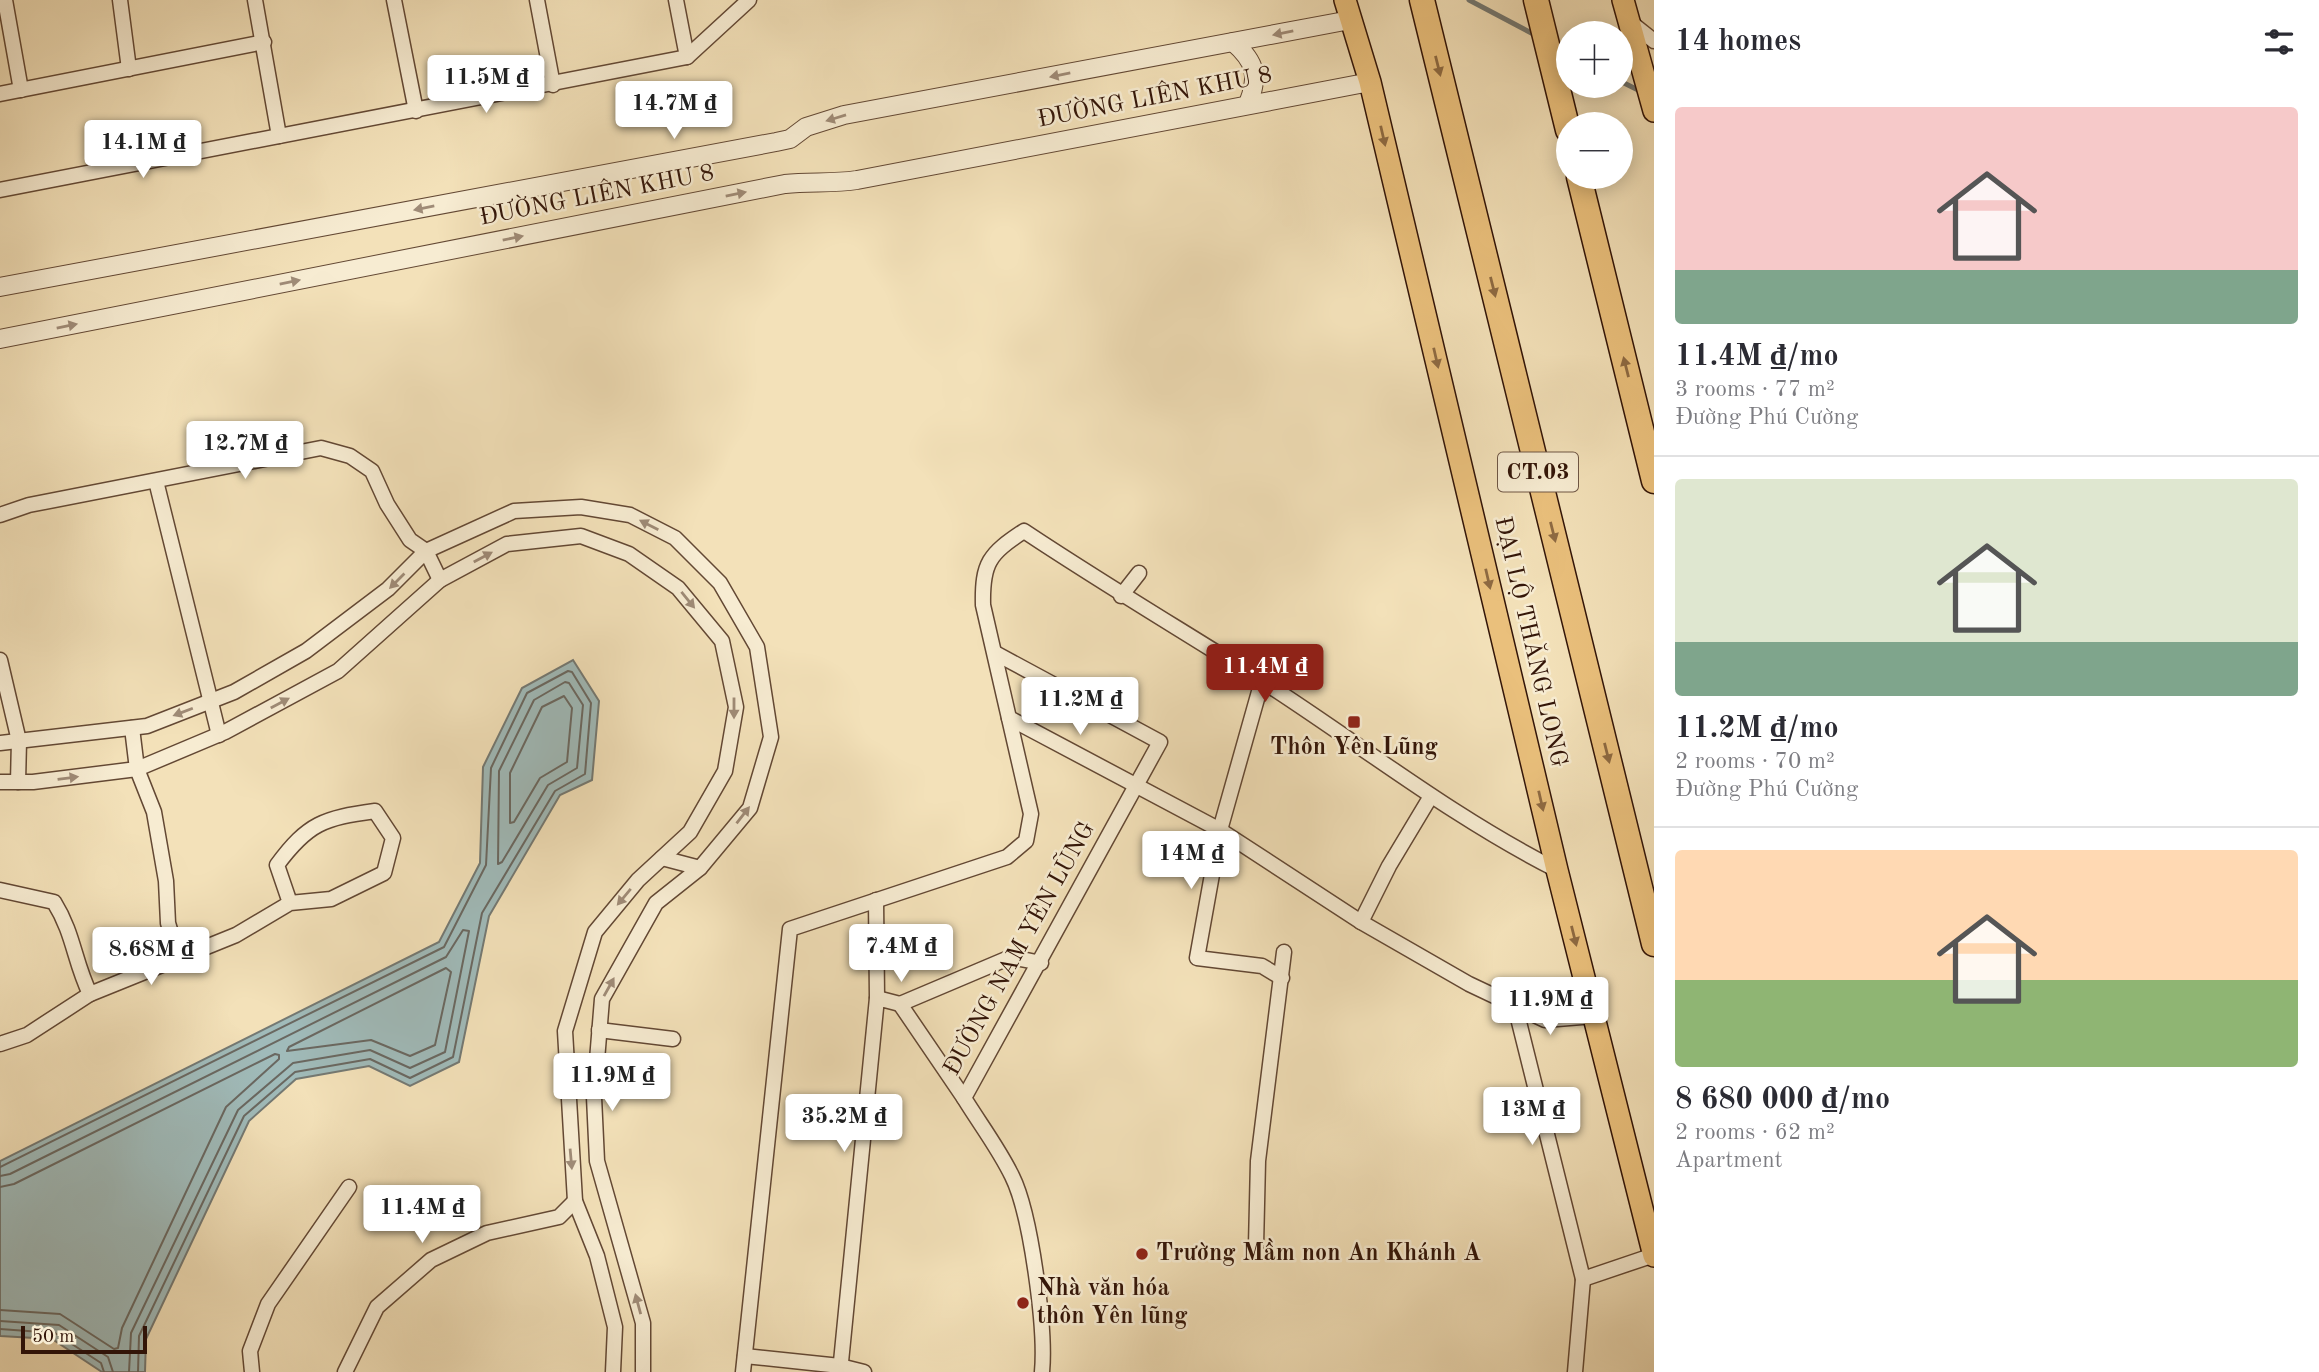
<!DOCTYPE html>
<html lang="en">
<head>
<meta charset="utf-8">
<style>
  :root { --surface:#fff; --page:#f2f2f3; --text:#2b2b33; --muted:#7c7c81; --line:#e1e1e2; --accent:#8f2418 }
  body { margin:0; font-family:"Old Standard TT",serif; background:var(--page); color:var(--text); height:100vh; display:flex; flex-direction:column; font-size:26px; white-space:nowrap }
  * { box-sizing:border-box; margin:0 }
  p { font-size:23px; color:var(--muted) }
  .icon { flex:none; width:38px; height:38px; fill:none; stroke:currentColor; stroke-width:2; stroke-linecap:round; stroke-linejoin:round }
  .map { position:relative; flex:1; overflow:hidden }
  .details { display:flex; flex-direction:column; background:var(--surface); width:665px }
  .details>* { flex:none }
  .buttons { position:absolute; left:1556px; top:21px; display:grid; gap:14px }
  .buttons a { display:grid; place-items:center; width:77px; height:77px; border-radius:50%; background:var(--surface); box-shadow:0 4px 18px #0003; font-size:35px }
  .scale { position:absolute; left:21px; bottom:18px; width:126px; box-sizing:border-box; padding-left:7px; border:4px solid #331508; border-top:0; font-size:19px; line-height:24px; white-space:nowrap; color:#331508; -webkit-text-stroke:5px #f7ecd2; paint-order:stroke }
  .price { position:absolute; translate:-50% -60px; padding:0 16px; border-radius:7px; background:#fff; color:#222; font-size:23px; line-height:46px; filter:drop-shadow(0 2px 4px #0008) }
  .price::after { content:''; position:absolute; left:50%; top:42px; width:21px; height:16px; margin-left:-10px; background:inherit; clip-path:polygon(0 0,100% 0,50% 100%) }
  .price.current { background:var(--accent); color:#fff }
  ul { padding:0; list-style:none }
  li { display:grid; align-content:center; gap:14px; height:371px; padding:0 21px }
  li+li { border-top:2px solid var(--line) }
  li span { display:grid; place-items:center; height:217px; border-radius:7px; color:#555 }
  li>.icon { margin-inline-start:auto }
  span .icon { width:126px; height:126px; fill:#fffc; stroke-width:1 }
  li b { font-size:30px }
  h2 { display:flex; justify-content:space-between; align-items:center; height:84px; padding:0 21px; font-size:30px }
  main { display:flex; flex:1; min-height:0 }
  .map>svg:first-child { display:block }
</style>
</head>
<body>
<main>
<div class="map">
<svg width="1654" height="1372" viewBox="0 0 1654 1372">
  <rect width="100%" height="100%" fill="#f3e1b9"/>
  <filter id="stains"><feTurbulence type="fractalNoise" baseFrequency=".00286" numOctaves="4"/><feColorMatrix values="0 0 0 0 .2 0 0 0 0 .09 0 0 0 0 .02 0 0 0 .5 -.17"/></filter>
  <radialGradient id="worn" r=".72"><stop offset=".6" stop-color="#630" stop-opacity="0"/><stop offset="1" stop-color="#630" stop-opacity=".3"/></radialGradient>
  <!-- water -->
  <path fill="#a0bbba" stroke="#747973" stroke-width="2" d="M573,660l26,41 -7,79 -32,15 -71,121 -30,146 -49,24 -41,-20 -73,13 -47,42 -103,218 -1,33h-43l-50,-33 -52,-3v-175l439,-219 41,-79 3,-96 39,-79z"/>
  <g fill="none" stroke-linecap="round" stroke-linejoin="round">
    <!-- shore -->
    <g stroke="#6a6861" stroke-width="2">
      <path d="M565,682l4,1 14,22 -6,63 -29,17 -46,77 -4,2 1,-93 35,-71z"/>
      <path d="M564,696l8,12 -5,54 -27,16 -26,44 -4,1v-50l32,-66z"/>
      <path d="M446,968l5,4 -16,73 -25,11 -39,-16 -84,11 2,-4z"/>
      <path d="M0,1167l444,-220 42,-82 5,-97 36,-75 41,-22 4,1 19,31 -6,71 -30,17 -73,122 -29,144 -43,21 -40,-19 -75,13 -51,44 -105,220 -1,36"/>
      <path d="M0,1176l10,-2 436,-217 17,-27 6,1 -24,121 -35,16 -40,-18 -77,13 -55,47 -107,223 -2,39"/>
      <path d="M0,1187l14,-3 261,-130 4,1v4l-53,48 -104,221 -4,20 -4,1 -54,-35 -60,-4"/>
      <path d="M0,1321l59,4 49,32 5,15"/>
      <path d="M0,1329l55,4 46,30 3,9"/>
    </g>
    <!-- stream -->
    <g stroke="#747973" stroke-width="5">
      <path d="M1469,0l68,36"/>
      <path d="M1555,46l13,7"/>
      <path d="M1620,81l22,11"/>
    </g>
    <defs>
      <g id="minor">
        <path d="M5,0l16,90"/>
        <path d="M120,0l9,69"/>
        <path d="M255,0l24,136"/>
        <path d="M394,0l22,111"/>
        <path d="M537,0l16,85"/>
        <path d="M676,0l11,57"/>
        <path d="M1630,22l24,19"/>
        <path d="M0,94l264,-52"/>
        <path d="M0,190l687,-133 62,-57"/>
        <path d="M156,481l63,254"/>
        <path d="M0,515l29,-10 292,-57 29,8 22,15 15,33 23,36 16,11 14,29"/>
        <path d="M1121,596l18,-23"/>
        <path d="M995,653l165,89 -196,356c16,26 35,51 48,78 19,38 34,153 30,196"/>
        <path d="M0,660l19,81 -1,41"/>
        <path d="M1262,681l-42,149 -23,128 65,8 20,12"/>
        <path d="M1009,718l211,112 141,92 108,62 76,36 49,-4"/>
        <path d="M132,728l5,41 17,43 12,69 2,42 10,33"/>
        <path d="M0,743l147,-17 87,-34 72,-41 82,-62 38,-38 88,-40 67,-4 49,8 45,23 45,45 37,64 14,90 -21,71 -50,60 -44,35 -54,96 -8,98 3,64 46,162v49"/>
        <path d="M0,782h33l104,-13 88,-37 113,-61 102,-91 67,-36 74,-8 48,18 49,34 44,53 14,66 -11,64 -35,61 -52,48 -43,52 -30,99 10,170 22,55 18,71 -2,45"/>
        <path d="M662,858l38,10"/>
        <path d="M0,890l54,12c20,32 20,59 36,92"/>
        <path d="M876,900l1,98"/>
        <path d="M1361,922l28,-56 42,-70"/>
        <path d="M1515,1006l68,273 -8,93"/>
        <path d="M599,1030l74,9"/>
        <path d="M0,1044l27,-9 63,-41 146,-59 54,-32 41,-4 53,-26 9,-35 -18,-27c-51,7 -67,12 -98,54l13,38"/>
        <path d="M964,1098l-64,-94 111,-47 30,6"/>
        <path d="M1256,1246l2,-85 26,-209"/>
        <path d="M1583,1279l71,-24"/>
        <path d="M745,1356l95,10 24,6"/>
        <path d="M252,1372l-2,-21 18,-47 81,-117"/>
        <path d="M345,1372l32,-65 54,-47 56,-27 72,-16 16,-16"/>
        <path d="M743,1372l47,-443 217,-72 19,-16 5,-27 -48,-209c-1,-42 6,-51 41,-74 78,52 159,100 238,150 98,63 190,136 295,189"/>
        <path d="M840,1372l37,-374 23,6"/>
      </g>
      <g id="tertiary">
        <path d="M1233,42c23,20 26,34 15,62"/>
        <path d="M0,287l776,-145 14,-3 16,-12 38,-12 506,-95"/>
        <path d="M0,339l785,-155c24,-3 47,0 72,-4l513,-98"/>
      </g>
      <g id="primary">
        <path d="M1345,0l25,82 187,788 97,386"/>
        <path d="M1623,0l31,111"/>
      </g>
      <g id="motorway">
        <path d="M1422,0l232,944"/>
        <path d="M1536,0l32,130"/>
        <path d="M1579,177l75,304"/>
      </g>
    </defs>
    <!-- minor casing -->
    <use href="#minor" stroke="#634834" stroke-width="17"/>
    <!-- tertiary casing -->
    <use href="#tertiary" stroke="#634834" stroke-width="20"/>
    <!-- primary casing -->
    <use href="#primary" stroke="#331508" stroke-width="24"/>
    <!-- motorway casing -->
    <use href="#motorway" stroke="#331508" stroke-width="27"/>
    <!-- minor -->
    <use href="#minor" stroke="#f7ecd2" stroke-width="14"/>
    <!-- tertiary -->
    <use href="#tertiary" stroke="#f7ecd2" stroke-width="18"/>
    <!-- primary -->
    <use href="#primary" stroke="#eac07c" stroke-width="21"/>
    <!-- motorway -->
    <use href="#motorway" stroke="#eac07c" stroke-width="24"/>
  </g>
  <!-- one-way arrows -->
  <defs><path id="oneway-solid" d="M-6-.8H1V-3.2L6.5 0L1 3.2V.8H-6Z" transform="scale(1.75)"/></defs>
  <g fill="#9f8b77">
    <use href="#oneway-solid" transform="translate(1283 33) rotate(169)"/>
    <use href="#oneway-solid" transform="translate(1060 75) rotate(169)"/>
    <use href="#oneway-solid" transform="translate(836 118) rotate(163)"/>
    <use href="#oneway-solid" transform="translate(736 194) rotate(-11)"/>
    <use href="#oneway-solid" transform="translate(424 208) rotate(169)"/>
    <use href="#oneway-solid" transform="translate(513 238) rotate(-11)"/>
    <use href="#oneway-solid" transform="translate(290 282) rotate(-11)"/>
    <use href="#oneway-solid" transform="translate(67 326) rotate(-11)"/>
    <use href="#oneway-solid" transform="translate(649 525) rotate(-153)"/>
    <use href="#oneway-solid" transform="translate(483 557) rotate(-28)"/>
    <use href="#oneway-solid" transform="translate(397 581) rotate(135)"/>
    <use href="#oneway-solid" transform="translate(688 600) rotate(51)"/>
    <use href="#oneway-solid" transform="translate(280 703) rotate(-28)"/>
    <use href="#oneway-solid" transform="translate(734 708) rotate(90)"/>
    <use href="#oneway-solid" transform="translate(183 712) rotate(159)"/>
    <use href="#oneway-solid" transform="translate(68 778) rotate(-7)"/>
    <use href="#oneway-solid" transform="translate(743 815) rotate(-52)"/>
    <use href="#oneway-solid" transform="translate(624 897) rotate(130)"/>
    <use href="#oneway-solid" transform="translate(609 987) rotate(-61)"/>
    <use href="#oneway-solid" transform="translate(571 1159) rotate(85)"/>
    <use href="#oneway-solid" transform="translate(638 1304) rotate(-105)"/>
  </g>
  <g fill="#8e6a42">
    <use href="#oneway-solid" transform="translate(1438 66) rotate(76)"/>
    <use href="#oneway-solid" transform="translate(1383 136) rotate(77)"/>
    <use href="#oneway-solid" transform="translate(1493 287) rotate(76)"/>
    <use href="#oneway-solid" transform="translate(1436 358) rotate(77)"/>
    <use href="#oneway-solid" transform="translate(1626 367) rotate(-104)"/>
    <use href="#oneway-solid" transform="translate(1553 532) rotate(76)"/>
    <use href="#oneway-solid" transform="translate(1488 579) rotate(77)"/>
    <use href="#oneway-solid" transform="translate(1607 753) rotate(76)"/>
    <use href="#oneway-solid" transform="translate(1541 801) rotate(77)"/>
    <use href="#oneway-solid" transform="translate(1574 936) rotate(76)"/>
  </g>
  <!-- markers -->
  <g fill="#8f2418" stroke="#f7ecd2" stroke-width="2.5">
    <rect x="1347" y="715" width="14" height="14" rx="3.5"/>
    <circle cx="1142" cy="1254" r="7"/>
    <circle cx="1023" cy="1303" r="7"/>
  </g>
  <g text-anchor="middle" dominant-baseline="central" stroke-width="5" stroke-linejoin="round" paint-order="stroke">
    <!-- shield labels -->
    <rect fill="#f7ecd2" stroke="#6e5645" stroke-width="2" x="1498" y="452.5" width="80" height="39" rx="5"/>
    <g font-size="23" font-weight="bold" fill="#331508">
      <text x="1538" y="472">CT.03</text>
    </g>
    <!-- street labels -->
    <g font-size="24" fill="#331508" stroke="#f7ecd2">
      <text transform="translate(1155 98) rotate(-11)">ĐƯỜNG LIÊN KHU 8</text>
      <text transform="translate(597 196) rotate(-11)">ĐƯỜNG LIÊN KHU 8</text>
      <text transform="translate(1530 642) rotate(77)">ĐẠI LỘ THĂNG LONG</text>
      <text transform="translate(1020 949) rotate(-61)">ĐƯỜNG NAM YÊN LŨNG</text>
    </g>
    <!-- poi labels -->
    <g font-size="24" font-weight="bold" fill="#331508" stroke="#f7ecd2" text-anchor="start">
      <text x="1354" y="748" text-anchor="middle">Thôn Yên Lũng</text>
      <text x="1156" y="1254">Trường Mầm non An Khánh A</text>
      <text x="1037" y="1289">Nhà văn hóa<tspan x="1037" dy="28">thôn Yên lũng</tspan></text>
    </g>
  </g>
  <rect width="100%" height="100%" filter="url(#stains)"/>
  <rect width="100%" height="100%" fill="url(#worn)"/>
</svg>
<div class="buttons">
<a>+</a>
<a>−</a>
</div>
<div class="scale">50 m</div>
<b class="price" style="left:486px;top:115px">11.5M ₫</b>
<b class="price" style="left:674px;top:141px">14.7M ₫</b>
<b class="price" style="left:143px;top:180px">14.1M ₫</b>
<b class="price" style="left:245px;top:481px">12.7M ₫</b>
<b class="price current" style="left:1265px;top:704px">11.4M ₫</b>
<b class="price" style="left:1080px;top:737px">11.2M ₫</b>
<b class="price" style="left:1191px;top:891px">14M ₫</b>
<b class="price" style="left:901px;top:984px">7.4M ₫</b>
<b class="price" style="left:151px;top:987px">8.68M ₫</b>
<b class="price" style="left:1550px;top:1037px">11.9M ₫</b>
<b class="price" style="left:612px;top:1113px">11.9M ₫</b>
<b class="price" style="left:1532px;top:1147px">13M ₫</b>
<b class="price" style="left:844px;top:1154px">35.2M ₫</b>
<b class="price" style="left:422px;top:1245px">11.4M ₫</b>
</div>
<section class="details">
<h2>14 homes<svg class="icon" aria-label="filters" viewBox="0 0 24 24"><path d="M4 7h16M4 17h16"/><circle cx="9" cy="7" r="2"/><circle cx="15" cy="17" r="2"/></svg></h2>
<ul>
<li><span style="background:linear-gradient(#f6c9c9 75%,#7fa58c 0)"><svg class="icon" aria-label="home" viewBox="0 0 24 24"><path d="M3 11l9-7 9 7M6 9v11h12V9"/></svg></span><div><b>11.4M ₫/mo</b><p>3 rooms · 77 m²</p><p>Đường Phú Cường</p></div></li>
<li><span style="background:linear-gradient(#dfe7d0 75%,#7fa58c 0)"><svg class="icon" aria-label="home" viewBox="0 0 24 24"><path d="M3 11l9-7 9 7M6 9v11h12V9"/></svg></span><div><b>11.2M ₫/mo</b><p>2 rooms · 70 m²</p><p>Đường Phú Cường</p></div></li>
<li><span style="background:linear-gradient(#ffd9b3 60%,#8fb573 0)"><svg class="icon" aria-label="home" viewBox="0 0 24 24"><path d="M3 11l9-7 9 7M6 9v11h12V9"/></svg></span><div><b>8 680 000 ₫/mo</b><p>2 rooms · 62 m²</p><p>Apartment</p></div></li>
</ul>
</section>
</main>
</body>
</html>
